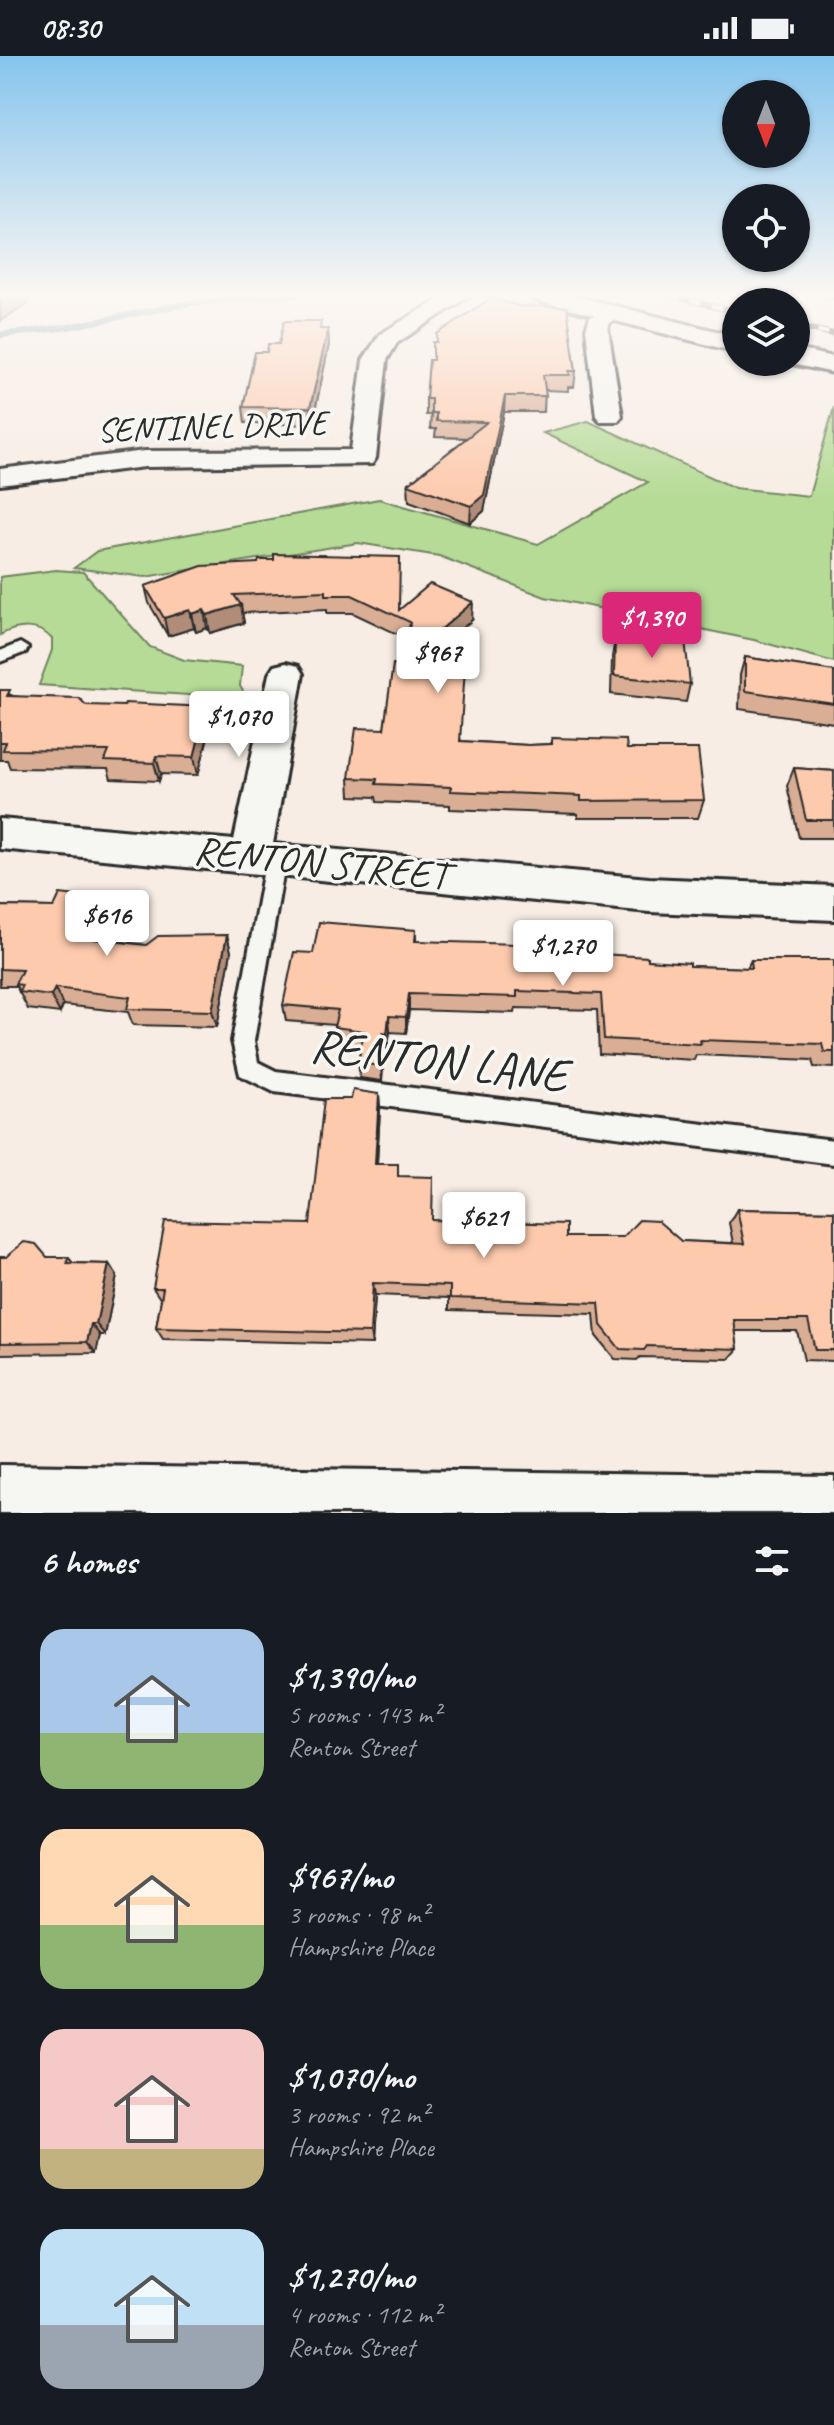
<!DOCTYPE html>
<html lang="en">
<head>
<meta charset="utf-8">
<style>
  :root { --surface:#171b24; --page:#20242c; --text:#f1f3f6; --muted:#9ea1a6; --accent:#db2777 }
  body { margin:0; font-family:Caveat,sans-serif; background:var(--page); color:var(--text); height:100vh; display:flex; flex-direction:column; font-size:30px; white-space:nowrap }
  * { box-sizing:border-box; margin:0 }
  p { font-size:26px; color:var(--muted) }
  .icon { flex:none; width:44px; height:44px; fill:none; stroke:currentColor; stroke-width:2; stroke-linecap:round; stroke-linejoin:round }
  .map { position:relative; height:1457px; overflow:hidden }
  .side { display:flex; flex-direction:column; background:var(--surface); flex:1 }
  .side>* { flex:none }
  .needle { width:52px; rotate:180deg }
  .fabs { position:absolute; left:722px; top:24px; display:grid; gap:16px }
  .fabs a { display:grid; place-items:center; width:88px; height:88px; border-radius:50%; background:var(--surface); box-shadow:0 2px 6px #0004; font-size:40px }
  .price { position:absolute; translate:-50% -68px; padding:0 18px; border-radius:8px; background:#fff; color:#222; font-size:26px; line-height:52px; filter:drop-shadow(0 2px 4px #0008) }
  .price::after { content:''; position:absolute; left:50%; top:48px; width:24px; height:18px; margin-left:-12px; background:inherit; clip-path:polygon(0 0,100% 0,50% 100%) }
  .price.on { background:var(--accent); color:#fff }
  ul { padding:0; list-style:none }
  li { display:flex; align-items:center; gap:24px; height:200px; padding:0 40px }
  li span { display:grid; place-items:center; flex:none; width:224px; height:160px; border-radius:24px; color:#555 }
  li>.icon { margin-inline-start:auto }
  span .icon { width:96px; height:96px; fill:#fffc; stroke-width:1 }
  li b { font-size:34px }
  h2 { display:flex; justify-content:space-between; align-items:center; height:96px; padding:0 40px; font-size:34px }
  .status { display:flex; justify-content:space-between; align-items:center; height:56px; padding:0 40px; background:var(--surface); direction:ltr }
  .status svg { height:22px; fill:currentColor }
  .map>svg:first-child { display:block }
</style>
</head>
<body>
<div class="status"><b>08:30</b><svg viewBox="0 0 49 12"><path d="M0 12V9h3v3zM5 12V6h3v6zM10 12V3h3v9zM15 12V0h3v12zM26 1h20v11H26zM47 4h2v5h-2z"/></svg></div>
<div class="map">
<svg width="834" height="1457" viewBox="0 0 834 1457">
  <rect width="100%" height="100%" fill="#f7ede4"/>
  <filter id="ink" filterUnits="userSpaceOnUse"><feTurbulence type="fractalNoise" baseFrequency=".0125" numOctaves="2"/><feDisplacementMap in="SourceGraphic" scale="16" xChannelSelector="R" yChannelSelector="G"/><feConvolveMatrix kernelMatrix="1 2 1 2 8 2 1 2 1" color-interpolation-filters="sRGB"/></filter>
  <g filter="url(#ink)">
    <!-- green -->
    <g fill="#b5db96" stroke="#708360" stroke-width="2">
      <path d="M834,351v255l-80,-22 -209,-43 -106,-41 -81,-13 -213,34 -71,-9 23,-17 282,-52 159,45 110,-62 -105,-49 45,-12 147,67 74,8z"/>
      <path d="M56,514l27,2 67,75 34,13 58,6 -2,20 4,7 -11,5 -194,-13 13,-35v-11c-14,-16 -35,-13 -52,-4v-58z"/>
    </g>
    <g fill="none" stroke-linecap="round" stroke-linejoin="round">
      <!-- stream -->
      <path stroke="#6996a4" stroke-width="6" d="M0,279l68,-8 122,-24 107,-8"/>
      <defs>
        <g id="service">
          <path d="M20,587l8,5 -2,4 -26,10v-11z"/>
          <path d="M276,794l7,3 3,5 -32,183 4,21 18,9 558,69v24l-560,-72 -34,-17 -8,-34 34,-183 3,-5z"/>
        </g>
        <g id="minor">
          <path d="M446,239h25l-74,48 -10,17 -11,98 -4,6 -227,3 -145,18v-16l145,-18 206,-1 12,-90 17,-26z"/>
          <path d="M610,251l11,6 -12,11 -1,5 14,87 -4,5h-18l-4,-5 -10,-87 4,-12z"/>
          <path d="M286,607l12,3 5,8 -30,170 376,34 185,8v34l-185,-8 -649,-63v-30l234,21 35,-166 5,-8z"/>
          <path d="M0,1409l834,11v37h-834z"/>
        </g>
        <g id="tertiary">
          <path d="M530,239h41l165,41v16l-202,-52z"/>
          <path d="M796,293l38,8v16l-47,-10 9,-1z"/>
        </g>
      </defs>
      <!-- service casing -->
      <use href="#service" stroke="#2b2b2b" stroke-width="6"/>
      <!-- minor casing -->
      <use href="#minor" stroke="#2b2b2b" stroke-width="6"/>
      <!-- tertiary casing -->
      <use href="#tertiary" stroke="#2b2b2b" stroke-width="6"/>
      <!-- service -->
      <use href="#service" fill="#f6f6f2" fill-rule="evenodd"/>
      <!-- minor -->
      <use href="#minor" fill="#f6f6f2" fill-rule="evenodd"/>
      <!-- tertiary -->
      <use href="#tertiary" fill="#f6f6f2" fill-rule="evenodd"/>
      <defs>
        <g id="rail">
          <path d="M669,239l67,17"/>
          <path d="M822,239l12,2"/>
          <path d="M796,270l38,8"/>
        </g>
      </defs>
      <!-- rail casing -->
      <use href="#rail" stroke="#2b2b2b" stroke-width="6"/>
      <!-- rail -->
      <use href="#rail" stroke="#f6f6f2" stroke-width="4" stroke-dasharray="11" stroke-linecap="butt"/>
    </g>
    <!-- wall -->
    <g fill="#daae95" stroke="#2b2b2b" stroke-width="2">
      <path d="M322,273h6l1,16 -17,80 -67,-2 -2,-16 24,-55 12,-8z"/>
      <path d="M437,286l139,29 -2,16h-6v4l-23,-1 -1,22h-40l-20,99 -14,12 -61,-22 -1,-17 59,-46 -32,-1 1,-8h-6l1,-14h-5v-16z"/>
      <path d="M258,507l142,46 72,11 -36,31 25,90 67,4 23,-1 1,-6 75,11 77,51 -6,18h-120v-4l-128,-5v-4l-73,-3 -1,-5 -26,-1 -1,-18 35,-49 21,-64 3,-26 -55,-26h-26v-4l-85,4 2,10 -34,10 -3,-5 -11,4 -2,-4 -26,8 -19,-33 -4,-17z"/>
      <path d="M651,581l39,47 -4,18 -75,-8 1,-37 3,-18 34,3z"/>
      <path d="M745,601l89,14v52l-95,-14 1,-34z"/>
      <path d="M0,634l13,6 198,29 -13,50 -37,-1 -2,7 -48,-2 -3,-10 -98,-1 -3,-8h-7z"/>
      <path d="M794,712l40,3v67h-35l-12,-52z"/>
      <path d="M110,844l7,17 -10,23 39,5 81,-10 4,17 -14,75 -84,-2 -5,-13 -65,-7 -3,8 -32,-4 -12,-23h-16v-80l54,1z"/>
      <path d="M416,874v11l137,10 95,9 42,6 57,2 4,-8h83v108l-20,-1 -2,-7 -116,-5 -2,5 -95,-6 -2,-44 -81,-2 -1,5 -106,-3 -3,23 -16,-1 -3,17h-3l-2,32 -22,-3 -2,-15 3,-17 -25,-3 -2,-18 -48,-4 -3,-16 30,-52z"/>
      <path d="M379,1038l1,15 -3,55 22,12 33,44 134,17 167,6 -4,-20 8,-14 97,2v150l-30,-1 -7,-29h-62l3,18 -9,10 -89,-2 -3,3 -22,-1 -19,-23 -2,-22 -145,-4v-12l-74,-3 -3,49 -209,-5 -7,-11 5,-28 -8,-12 157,-64 41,-125z"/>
      <path d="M0,1201h68l5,6 36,1 8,12 -12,59h-5l-4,18 -96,1z"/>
    </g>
    <!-- shaded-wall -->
    <g fill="#b18d79" stroke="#2b2b2b" stroke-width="2">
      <path d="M14,239h13l2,8 -29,18v-18z"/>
      <path d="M328,273l1,16 -17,80 -2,-17z"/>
      <path d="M505,340l-1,16 -20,99 -14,12 1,-17z"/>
      <path d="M473,546l-1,18 -55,48v-18z"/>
      <path d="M241,549l3,18 -34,10 -3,-18z"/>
      <path d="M190,554l4,18 -26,8 -4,-18z"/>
      <path d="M204,554l3,18 -11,4 -4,-18z"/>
      <path d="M207,651l4,18 -13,50 -4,-18z"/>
      <path d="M156,700l5,18 -2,7 -5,-18z"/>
      <path d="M110,844l7,17 -17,39 -7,-17z"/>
      <path d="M227,879l4,17 -14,75 -5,-16z"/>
      <path d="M55,932l8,17 -3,8 -9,-17z"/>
      <path d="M409,938v16l-3,23v-16z"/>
      <path d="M389,960l1,16 -3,17v-15z"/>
      <path d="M383,977l1,16 -2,32 -1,-15z"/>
      <path d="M379,1038l1,15 -4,69 -1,-14z"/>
      <path d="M109,1208l8,12 -12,59 -9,-11z"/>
      <path d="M373,1227l2,12 -3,49 -2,-11z"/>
      <path d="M91,1268l9,11 -4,18 -9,-11z"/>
    </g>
    <!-- building -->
    <g fill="#fdcaad" stroke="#2b2b2b" stroke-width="2">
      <path d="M0,239h14l-14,8z"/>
      <path d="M491,242l28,8 48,1 9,64h-7l1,4h-27l3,21h-41l-21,99 -13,11 -63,-22 79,-62 -51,-1v-8h-5v-14h-5l3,-39h4v-18h4v-8z"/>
      <path d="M284,265h37l-1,8h8l-18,79 -67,-1 12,-55h12l1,-8h11z"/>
      <path d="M274,498l126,3 -1,53 31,-26 43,18 -56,48 49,3 -6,88 68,4 24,-1v-6l74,2 1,9h71l6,51 -123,1v-5l-131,-5 1,-4 -75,-3 1,-5 -28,-1 7,-50 28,1 9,-65 12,1 5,-43 -58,-27h-26v-4l-92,4 7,10 -34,10 -3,-5 -12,4 -2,-4 -26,8 -19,-32 57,-20 56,-3 1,-3h15z"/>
      <path d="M651,581l34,3 5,44 -76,-8 1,-37 36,4z"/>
      <path d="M745,601l89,14v33l-89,-13z"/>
      <path d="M0,634h10l-3,6 72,2 7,7 38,1 1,-3 82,4 -13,50 -38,-1 -2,7 -49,-2 4,-10 -106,-1 3,-8h-6z"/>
      <path d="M794,712l40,3v49h-28z"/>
      <path d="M60,838l50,6 -17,39 53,6 12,-9 69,-1 -15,76 -85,-2 3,-12 -75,-9 -4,8 -32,-4 3,-7 -7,-1 7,-14 -22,-1v-63l54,1z"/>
      <path d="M319,866l97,8 -1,11 138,4v6l95,6v3l42,3v3l62,2 -1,-8h83v92h-10l-2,-8 -122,-4 1,4 -97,-5 -3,-45 -84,-3v6l-108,-3 -3,23 -17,-1 -2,18 -4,-1 -2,33 -23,-3 6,-32 -30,-4 4,-17 -55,-5 11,-53 19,1z"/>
      <path d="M353,1034l26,4 -4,70h23v12l35,1 -1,43 134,4v13h57l16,-17 19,1 23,20 63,3 -7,-35 97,2v139h-19l-7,-30h-74l4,29 -91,-3 -3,4 -24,-1 -19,-24 -2,-22 -149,-5v-12l-77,-3 -3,50 -214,-5 7,-40h-10l12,-67 145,3 14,-125h27z"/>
      <path d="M24,1186l12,2 11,13h21l-1,6 42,1 -13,60h-5l-4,18 -87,1v-86h6z"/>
    </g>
  </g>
  <!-- sky -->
  <linearGradient id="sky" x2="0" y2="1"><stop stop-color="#86c4ed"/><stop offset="0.54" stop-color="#fbf7f3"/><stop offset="1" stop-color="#fbf7f3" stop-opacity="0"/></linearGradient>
  <rect width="834" height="443" fill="url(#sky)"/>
  <g text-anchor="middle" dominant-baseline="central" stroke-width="7" stroke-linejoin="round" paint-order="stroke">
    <!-- far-street labels -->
    <g font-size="34" fill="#2b2b2b" stroke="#f6f6f2">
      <text transform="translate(212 370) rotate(-2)">SENTINEL DRIVE</text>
    </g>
    <!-- street labels -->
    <g font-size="40" fill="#2b2b2b" stroke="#f6f6f2">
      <text transform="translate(321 807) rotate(6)">RENTON STREET</text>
    </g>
    <!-- near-street labels -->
    <g font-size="48" fill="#2b2b2b" stroke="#f6f6f2">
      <text transform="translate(439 1004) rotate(7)">RENTON LANE</text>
    </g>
  </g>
</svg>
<div class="fabs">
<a><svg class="needle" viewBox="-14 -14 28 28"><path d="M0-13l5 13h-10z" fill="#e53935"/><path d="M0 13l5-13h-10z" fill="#9ea1a6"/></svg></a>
<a><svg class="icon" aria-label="locate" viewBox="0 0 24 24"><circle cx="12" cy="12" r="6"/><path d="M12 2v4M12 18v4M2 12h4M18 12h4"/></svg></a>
<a><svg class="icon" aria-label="layers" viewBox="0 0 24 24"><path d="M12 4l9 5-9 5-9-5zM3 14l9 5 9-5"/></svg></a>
</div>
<b class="price on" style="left:652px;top:604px">$1,390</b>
<b class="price" style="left:438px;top:639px">$967</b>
<b class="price" style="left:239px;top:703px">$1,070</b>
<b class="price" style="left:107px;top:902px">$616</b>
<b class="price" style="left:563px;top:932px">$1,270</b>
<b class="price" style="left:484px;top:1204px">$621</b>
</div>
<section class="side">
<h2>6 homes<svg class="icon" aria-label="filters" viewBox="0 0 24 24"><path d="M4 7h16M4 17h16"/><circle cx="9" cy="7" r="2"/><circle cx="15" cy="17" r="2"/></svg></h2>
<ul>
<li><span style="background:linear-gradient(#a9c7e8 65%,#8fb573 0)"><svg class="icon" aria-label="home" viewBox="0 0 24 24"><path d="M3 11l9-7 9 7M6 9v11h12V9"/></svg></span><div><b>$1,390/mo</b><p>5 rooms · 143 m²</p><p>Renton Street</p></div></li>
<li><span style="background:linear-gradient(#ffd9b3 60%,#8fb573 0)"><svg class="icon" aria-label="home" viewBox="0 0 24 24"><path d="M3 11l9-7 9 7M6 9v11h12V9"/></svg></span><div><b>$967/mo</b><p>3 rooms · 98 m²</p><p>Hampshire Place</p></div></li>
<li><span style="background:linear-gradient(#f6c9c9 75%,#c2b280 0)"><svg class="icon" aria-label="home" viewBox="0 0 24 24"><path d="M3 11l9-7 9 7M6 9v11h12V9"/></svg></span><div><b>$1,070/mo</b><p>3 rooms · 92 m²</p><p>Hampshire Place</p></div></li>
<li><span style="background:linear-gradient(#bfe0f5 60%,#9aa5b1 0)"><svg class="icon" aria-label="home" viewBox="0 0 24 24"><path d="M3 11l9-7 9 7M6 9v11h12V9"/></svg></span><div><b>$1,270/mo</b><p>4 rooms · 112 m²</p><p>Renton Street</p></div></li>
</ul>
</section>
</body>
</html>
